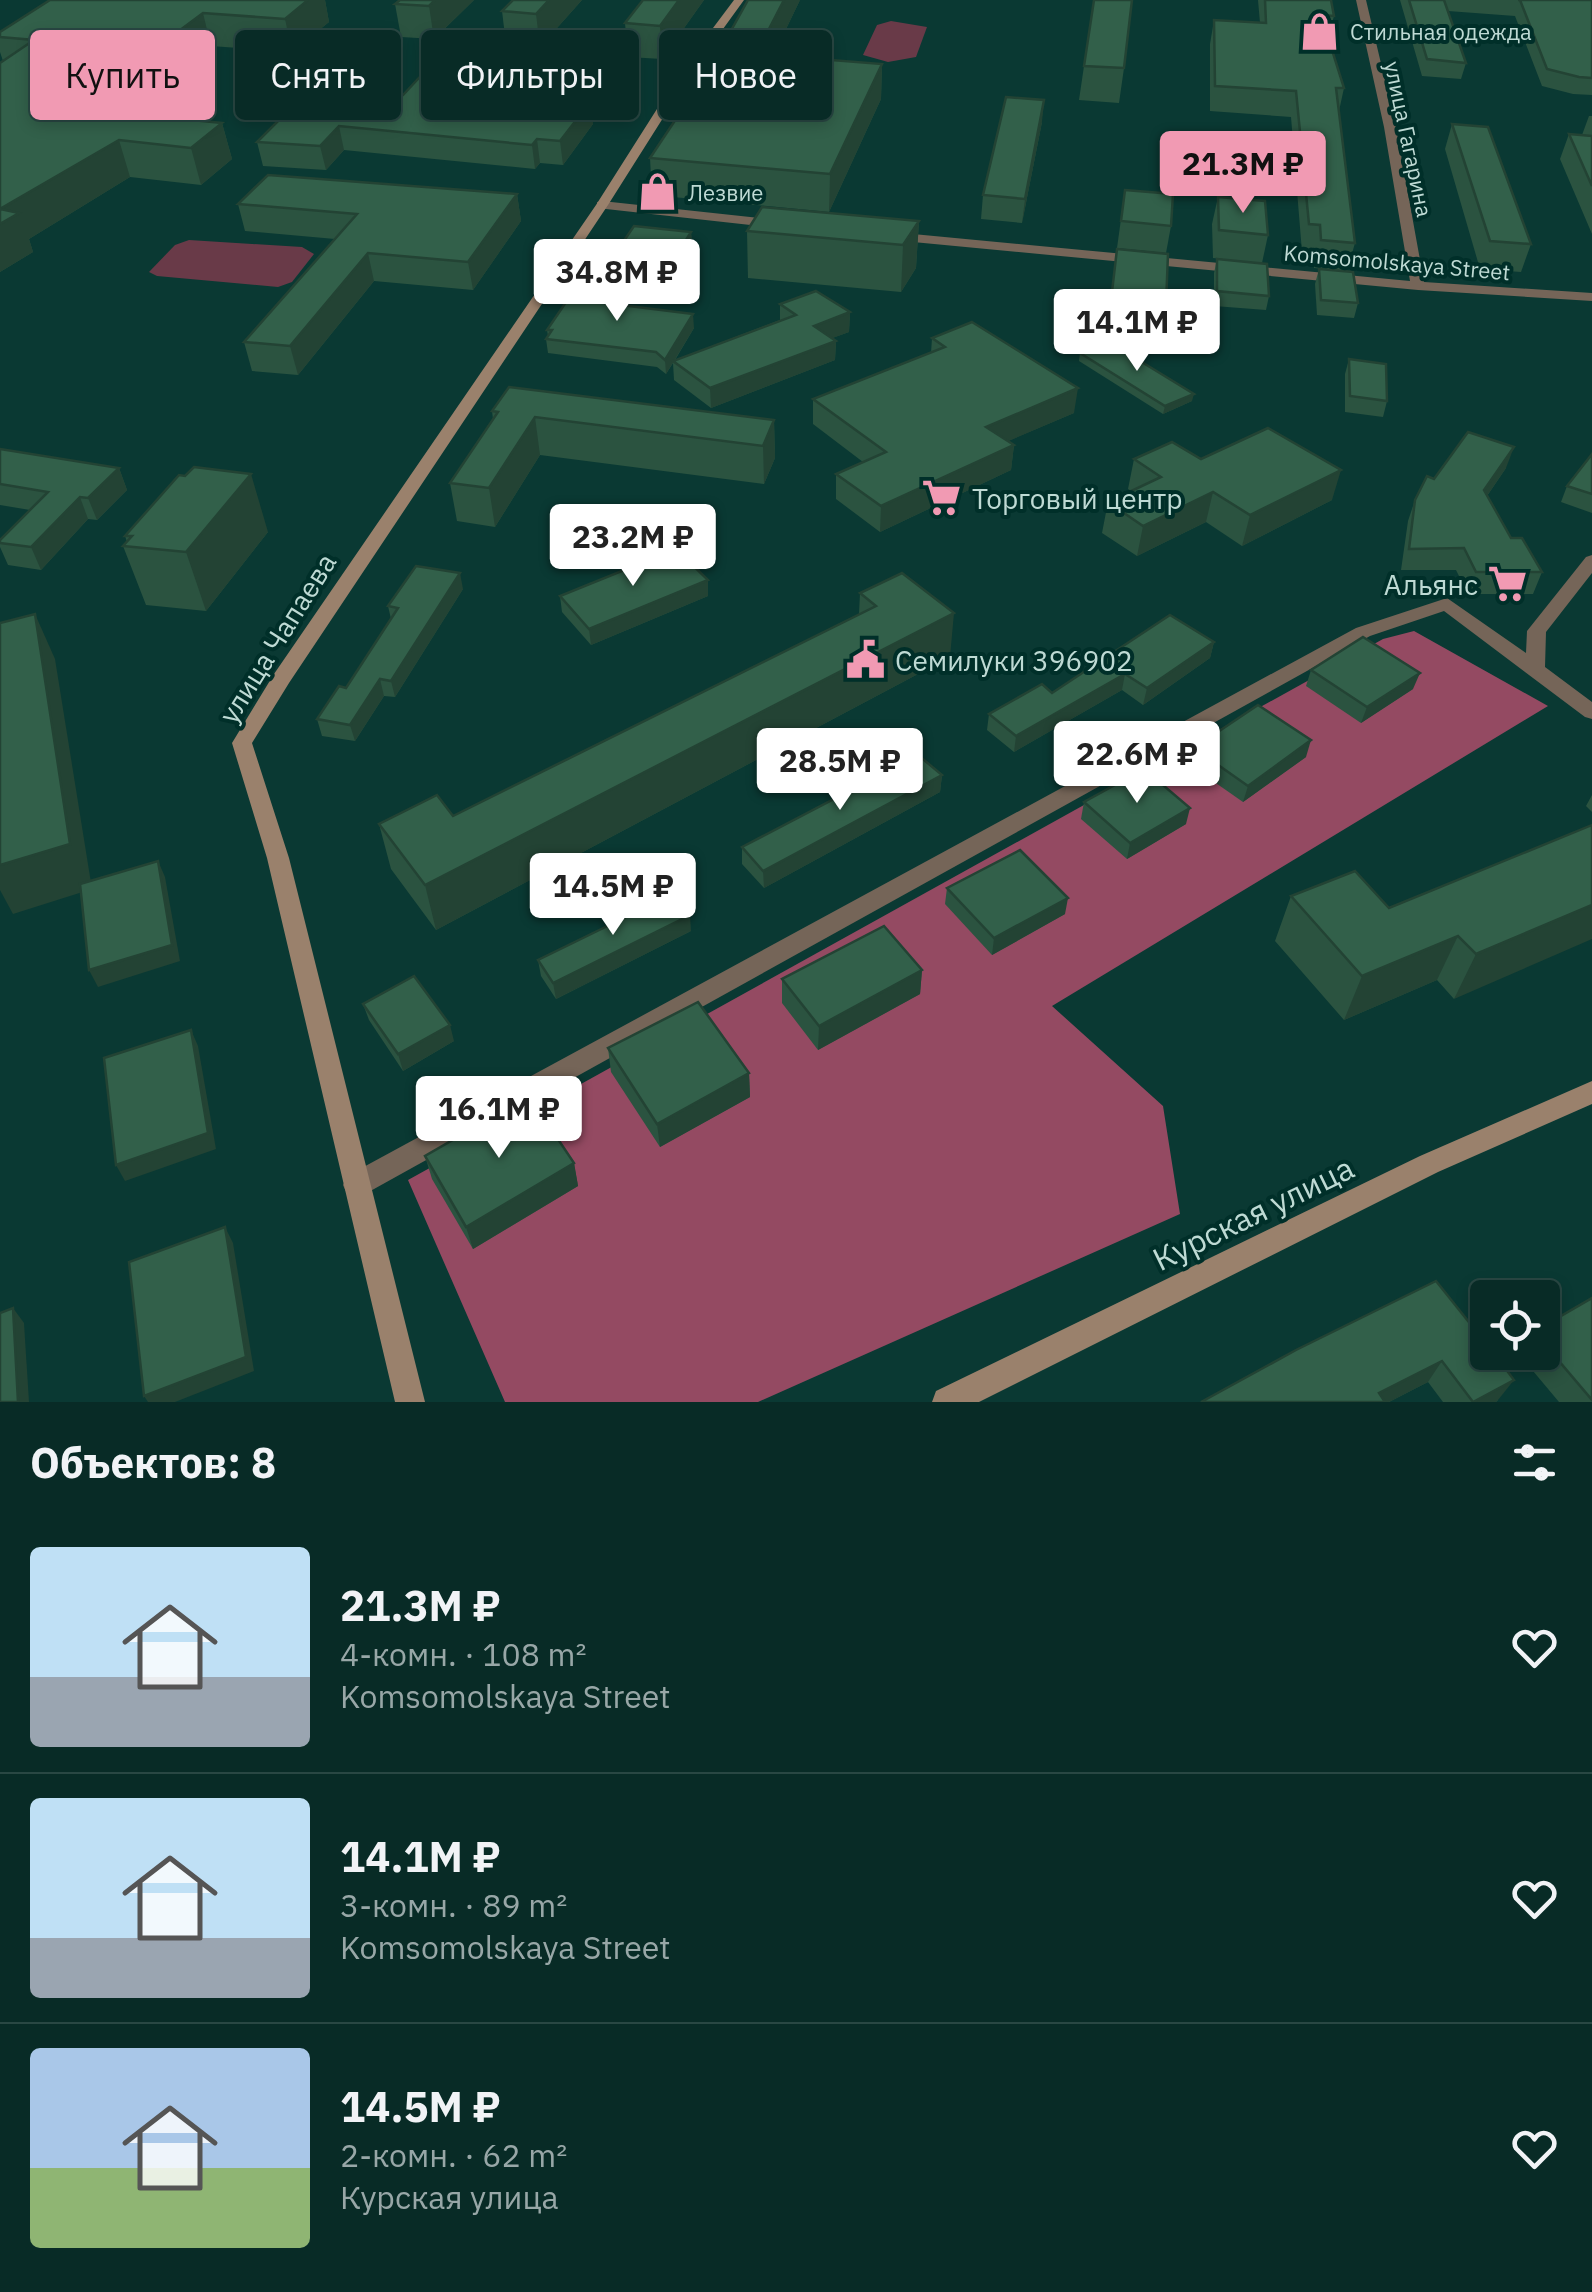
<!DOCTYPE html>
<html lang="ru">
<head>
<meta charset="utf-8">
<style>
  :root { --surface:#082b26; --page:#11332e; --text:#f1f3f6; --muted:#98a7a7; --line:#294743; --accent:#f19ab3 }
  body { margin:0; font-family:"IBM Plex Sans",sans-serif; background:var(--page); color:var(--text); height:100vh; display:flex; flex-direction:column; font-size:38px; white-space:nowrap }
  * { box-sizing:border-box; margin:0 }
  p { font-size:32px; color:var(--muted) }
  .icon { flex:none; width:55px; height:55px; fill:none; stroke:currentColor; stroke-width:2; stroke-linecap:round; stroke-linejoin:round }
  .map { position:relative; height:1402px; overflow:hidden }
  .side { display:flex; flex-direction:column; background:var(--surface); flex:1 }
  .side>* { flex:none }
  .guide { position:absolute; left:30px; top:30px; width:1000px; height:90px; display:flex; gap:20px }
  .fabs { position:absolute; left:1470px; top:1280px; display:grid; gap:20px }
  .fabs a { display:grid; place-items:center; width:90px; height:90px; border-radius:10px; background:var(--surface); box-shadow:0 5px 15px #0003,0 0 0 2px var(--line); font-size:50px }
  .price { position:absolute; translate:-50% -85px; padding:0 22px; border-radius:10px; background:#fff; color:#222; font-size:32px; line-height:65px; filter:drop-shadow(0 2px 5px #0008) }
  .price::after { content:''; position:absolute; left:50%; top:60px; width:30px; height:22px; margin-left:-15px; background:inherit; clip-path:polygon(0 0,100% 0,50% 100%) }
  .price.on { background:var(--accent); color:#111 }
  ul { padding:0; list-style:none }
  li { display:flex; align-items:center; gap:30px; height:250px; padding:0 30px }
  li+li { border-top:2px solid var(--line) }
  li span { display:grid; place-items:center; flex:none; width:280px; height:200px; border-radius:10px; color:#555 }
  li>.icon { margin-inline-start:auto }
  span .icon { width:120px; height:120px; fill:#fffc; stroke-width:1 }
  li b { font-size:42px }
  h2 { display:flex; justify-content:space-between; align-items:center; height:120px; padding:0 30px; font-size:42px }
  .tag { padding:0 35px; border-radius:10px; background:var(--surface); box-shadow:0 5px 15px #0003,0 0 0 2px var(--line); font-size:35px; line-height:90px }
  .tag.on { background:var(--accent); color:#111 }
  .map>svg:first-child { display:block }
</style>
</head>
<body>
<div class="map">
<svg width="1592" height="1402" viewBox="0 0 1592 1402">
  <rect width="100%" height="100%" fill="#0a3933"/>
  <!-- green -->
  <g fill="#693a48">
    <path d="M891,21l36,6 -11,30 -28,5 -25,-7 14,-30z"/>
    <path d="M189,240l113,7 12,7 -22,28 -14,5 -121,-11 -8,-4 26,-27z"/>
  </g>
  <!-- forest -->
  <path fill="#944a62" d="M1414,631l134,75 -496,300 111,100 17,108 -422,188h-253l-97,-222 975,-541z"/>
  <g fill="none" stroke-linecap="round" stroke-linejoin="round">
    <!-- street -->
    <g fill="#756558" fill-rule="evenodd">
      <path d="M1356,0h10l30,127 28,155 168,11v8l-174,-11 -526,-50 -7,-4 7,-4 518,49 -26,-154z"/>
      <path d="M602,201l176,19 7,4 -7,4 -181,-20v-6z"/>
      <path d="M1592,555v18l-46,59 -1,35 47,35v17l-7,-2 -141,-106 -74,25 -1005,558 -9,3 -9,-3 -4,-9 4,-9 1009,-548 91,-30 79,55 1,-22 59,-74z"/>
    </g>
    <!-- secondary -->
    <g fill="#9a816c" fill-rule="evenodd">
      <path d="M734,0h10l-50,69 -86,136 -319,478 -37,60 37,115 136,544h-30l-128,-544 -35,-115 42,-69 322,-469 87,-137z"/>
      <path d="M1592,1081v23l-154,68 -459,230h-47l4,-11 484,-235z"/>
    </g>
  </g>
  <!-- wall -->
  <g fill="#2b5340">
    <path d="M50,0h275l4,22 -37,30 -81,-6 -53,43 -12,-1 -14,11 19,2 4,15 67,7 10,36 -31,26 -71,-8 -101,62 4,13 -33,20v-209l3,-2 -3,-9v-20z"/>
    <path d="M474,0l-40,39 -33,-2 -6,-33z"/>
    <path d="M582,0l-42,47 -34,-3 -4,-33z"/>
    <path d="M643,0h61l-42,59 -34,-2 -3,-34z"/>
    <path d="M800,0l-27,56 109,8 -1,35 -52,113 -177,-17 -2,-37 28,-41 -1,-10z"/>
    <path d="M1258,0h73l3,16 -6,22 16,50 -5,23 16,132 -8,28 -33,-3 -1,-15 -11,-1 -11,-135 -81,-6v-67l4,-24 46,3z"/>
    <path d="M1400,0h192v95l-19,-1 -31,-8 -27,-70 -67,-5 18,52 -5,16 -39,-3z"/>
    <path d="M489,40l3,23 -19,21 101,8 1,8 16,1 2,23 -30,41 -23,-2 -5,6 -191,-19 -18,20 -63,-4 -6,-24 146,-47z"/>
    <path d="M1084,66l40,2 -5,35 -40,-3z"/>
    <path d="M1589,116h3v118l-32,-75 9,-25 13,1z"/>
    <path d="M1042,122l-20,101 -41,-4 2,-24z"/>
    <path d="M1452,124l79,120 -10,28 -41,-3 -35,-120z"/>
    <path d="M1125,190l46,36 -5,27 -49,-5z"/>
    <path d="M517,194l4,27 -48,69 -99,-9 -76,94 -46,-4 -8,-29 91,-103 -90,-8 -7,-27z"/>
    <path d="M1218,197l50,38 -6,28 -49,-5 -1,-34z"/>
    <path d="M919,221l-3,47 -15,24 -153,-14 -1,-47z"/>
    <path d="M691,232l1,14 -18,29 -58,-7 -1,-14z"/>
    <path d="M1117,249l48,81 -2,15 -57,-5z"/>
    <path d="M1217,259l52,37 -3,14 -52,-4v-33z"/>
    <path d="M1319,269l39,34 -4,15 -37,-3 -2,-31z"/>
    <path d="M611,293l1,11 82,24 -19,32 105,-40v-16l70,8 -1,20 -17,6 4,3 -1,19 -124,48 -37,-28 -1,-17 -7,11 -9,-7 -109,-14 -2,-14 2,-3 -1,-6z"/>
    <path d="M932,338l142,75 -66,28 6,4 -3,25 -131,62 -44,-33v-25l27,-12 -50,-38v-25l118,-46z"/>
    <path d="M1080,353l112,48 -29,13 -84,-53z"/>
    <path d="M1349,359l38,42 -4,16 -38,-5v-38z"/>
    <path d="M492,411l282,9 1,38 -11,26 -224,-29 -45,72 -38,-6 -7,-38 43,-64z"/>
    <path d="M0,449l119,19 8,22 -30,30 -9,-1 -47,51 -33,-5 -8,-18v-7l30,-30 -30,-5z"/>
    <path d="M1592,454v59l-31,-11 6,-16z"/>
    <path d="M1134,459h67l131,41 -90,46 -36,-24 -69,34 -35,-23 6,-31 23,-11 -3,-2z"/>
    <path d="M1506,468l-19,28 24,42 31,34 -9,22h-65l-12,-24h-55l7,-49 7,-21 19,-21z"/>
    <path d="M268,532l-62,79 -60,-6 -23,-59 4,-4 -2,-6z"/>
    <path d="M708,580v16l-117,49 -29,-33 -2,-16z"/>
    <path d="M463,589l-68,108 -11,-1 -29,45 -33,-5 -5,-17 29,-31 45,-69 -3,-13z"/>
    <path d="M860,593l90,64 -514,273 -45,-61 -12,-45 74,-8 406,-202z"/>
    <path d="M1214,642l-4,16 -67,47 -21,-15 -108,62 -27,-22 2,-16z"/>
    <path d="M1311,670l102,19 -52,34 -55,-37z"/>
    <path d="M1194,748l112,9 -63,45 -53,-37z"/>
    <path d="M942,775l-2,17 -176,96 -22,-24v-17z"/>
    <path d="M1592,795v17l-6,-6z"/>
    <path d="M1084,802l102,22 -59,35 -46,-40z"/>
    <path d="M1592,825l-138,174 -17,-19 -93,40 -69,-79 16,-45 98,12z"/>
    <path d="M947,888l118,26 -73,41 -47,-51z"/>
    <path d="M691,931l-135,68 -15,-23 -3,-16z"/>
    <path d="M922,970l-2,24 -102,56 -36,-47v-24z"/>
    <path d="M363,1004l91,37 -51,30 -34,-51z"/>
    <path d="M608,1048l141,25 1,24 -90,50 -49,-75z"/>
    <path d="M425,1156l149,7 4,23 -105,63 -41,-70z"/>
    <path d="M1436,1281l62,119 -2,2h-53l-15,-20 -39,20h-188z"/>
    <path d="M1592,1298v104h-33l-41,-49 24,-1v-25z"/>
  </g>
  <!-- shaded-wall -->
  <g fill="#234334">
    <path d="M308,0h17l4,22 -37,30 -7,-33z"/>
    <path d="M435,0h39l-40,39 -5,-33z"/>
    <path d="M549,0h33l-42,47 -4,-33z"/>
    <path d="M679,0h25l-42,59 -2,-33z"/>
    <path d="M784,0h16l-43,89 -1,-35z"/>
    <path d="M203,13l8,33 -53,43 -10,-35z"/>
    <path d="M489,40l3,23 -37,42 -4,-23z"/>
    <path d="M136,53l10,35 -55,43 -12,-36z"/>
    <path d="M882,64l-1,35 -52,113 1,-38z"/>
    <path d="M1044,100l-2,22 -20,101 3,-24z"/>
    <path d="M151,101l10,36 -28,-23z"/>
    <path d="M591,101l2,23 -30,41 -3,-24z"/>
    <path d="M222,123l10,36 -31,26 -10,-37z"/>
    <path d="M339,126l5,24 -18,20 -6,-24z"/>
    <path d="M537,139l3,24 -5,6 -3,-24z"/>
    <path d="M119,140l11,37 -101,62 4,13 -33,20v-63z"/>
    <path d="M517,194l4,27 -48,69 -5,-28z"/>
    <path d="M919,221l-3,47 -15,24 2,-47z"/>
    <path d="M691,232l1,14 -18,29 -1,-14z"/>
    <path d="M368,253l6,28 -76,94 -8,-29z"/>
    <path d="M850,312l-1,20 -35,13v-19z"/>
    <path d="M693,314l1,14 -28,46 -1,-14z"/>
    <path d="M836,341l-1,19 -124,48 -1,-20z"/>
    <path d="M1078,388l-4,25 -91,39 3,-25z"/>
    <path d="M1194,394l-2,7 -29,13 2,-8z"/>
    <path d="M535,417l5,38 -45,72 -6,-39z"/>
    <path d="M774,420l1,38 -11,26 -1,-38z"/>
    <path d="M1014,445l-3,25 -131,62 1,-26z"/>
    <path d="M1514,447l-8,21 -30,44 8,-22z"/>
    <path d="M119,468l8,22 -30,30 -9,-22z"/>
    <path d="M1341,470l-9,30 -90,46 8,-31z"/>
    <path d="M251,474l17,58 -62,79 -20,-59z"/>
    <path d="M1213,492l-7,30 -69,34 6,-30z"/>
    <path d="M80,497l8,22 -47,51 -10,-23z"/>
    <path d="M460,573l3,16 -68,108 -4,-16z"/>
    <path d="M708,580v16l-117,49 -2,-16z"/>
    <path d="M954,613l-4,44 -514,273 -11,-45z"/>
    <path d="M35,614l20,45 37,230 -79,25 -13,-24v-25z"/>
    <path d="M1214,642l-4,16 -67,47 4,-17z"/>
    <path d="M1420,673l-7,16 -52,34 6,-16z"/>
    <path d="M1125,674l-3,16 -108,62 2,-16z"/>
    <path d="M380,679l4,17 -29,45 -5,-16z"/>
    <path d="M1311,740l-5,17 -63,45 5,-16z"/>
    <path d="M942,775l-2,17 -176,96 -1,-17z"/>
    <path d="M1190,808l-4,16 -59,35 3,-16z"/>
    <path d="M158,861l7,16 15,84 -82,26 -9,-17z"/>
    <path d="M1068,898l-3,16 -73,41 2,-17z"/>
    <path d="M1592,905v34l-138,60 22,-45z"/>
    <path d="M690,915l1,16 -135,68 -3,-16z"/>
    <path d="M1458,936l-21,44 -93,40 18,-44z"/>
    <path d="M922,970l-2,24 -102,56 1,-24z"/>
    <path d="M450,1025l4,16 -51,30 -5,-17z"/>
    <path d="M191,1030l7,16 18,103 -91,32 -9,-16z"/>
    <path d="M749,1073l1,24 -90,50 -3,-23z"/>
    <path d="M574,1163l4,23 -105,63 -7,-22z"/>
    <path d="M225,1227l8,16 21,128 -79,31h-27l-4,-6z"/>
    <path d="M13,1308l11,15 5,79h-11z"/>
    <path d="M1442,1361l-14,21 -39,20h-16l6,-9z"/>
    <path d="M1514,1380l-16,20 -2,2h-23z"/>
  </g>
  <!-- building -->
  <g fill="#32604a" stroke="#234334" stroke-width="2.5">
    <path d="M50,0h258l-23,19 -82,-6 -55,41 -12,-1 -57,42 72,6 -18,13 89,9 -31,25 -72,-8 -119,69v-146l34,-23 -34,-3v-5z"/>
    <path d="M400,0h35l-6,6 -34,-2z"/>
    <path d="M513,0h36l-13,14 -34,-3z"/>
    <path d="M643,0h36l-19,26 -35,-3z"/>
    <path d="M748,0h36l-28,54 126,10 -52,110 -180,-16 34,-51h-7l42,-55z"/>
    <path d="M1094,0h38l-8,68 -40,-2z"/>
    <path d="M1265,0h66l3,16 -13,-1 23,73h-8l19,155 -34,-3 -1,-15 -11,-1 -13,-133 -81,-5 -1,-66 52,3z"/>
    <path d="M1409,0h35l22,63 -39,-4z"/>
    <path d="M1518,0h74v78l-13,-1 -32,-8 -27,-69z"/>
    <path d="M456,38l33,2 -38,42 123,10 -5,7 22,2 -31,40 -23,-2 -5,6 -193,-19 -19,20 -63,-4 42,-42 36,3 12,-12 56,4z"/>
    <path d="M1006,97l38,3 -19,99 -42,-4z"/>
    <path d="M1452,124l36,3 43,117 -41,-3z"/>
    <path d="M1569,134l23,2v50z"/>
    <path d="M268,175l249,19 -49,68 -100,-9 -78,93 -46,-4 113,-128 -119,-10z"/>
    <path d="M1125,190l48,4 -2,32 -50,-5z"/>
    <path d="M1218,197l47,4 3,34 -49,-5z"/>
    <path d="M762,207l157,14 -16,24 -156,-14z"/>
    <path d="M0,209l19,4 -19,11z"/>
    <path d="M634,226l57,6 -18,29 -58,-7z"/>
    <path d="M1117,249l51,5 -3,76 -57,-4z"/>
    <path d="M1217,259l50,5 2,32 -52,-5z"/>
    <path d="M1319,269l34,3 5,31 -37,-3z"/>
    <path d="M575,289l36,4 -6,10 88,11 -28,46 -9,-8 -110,-13 6,-9h-5z"/>
    <path d="M816,291l34,21 -36,14 22,15 -126,47 -37,-27 123,-46 -16,-11z"/>
    <path d="M972,322l106,66 -92,39 28,18 -133,61 -45,-32 50,-22 -73,-53 132,-52 -13,-9z"/>
    <path d="M1109,342l85,52 -29,12 -85,-53z"/>
    <path d="M1349,359l37,5 1,37 -37,-5z"/>
    <path d="M509,387l265,33 -11,26 -228,-29 -46,71 -39,-5 48,-71 -6,-1z"/>
    <path d="M1268,428l73,42 -91,45 -37,-23 -70,34 -35,-24 53,-25 -27,-18 38,-17 29,17z"/>
    <path d="M1468,432l46,15 -30,43 27,48h11l20,34h-66l-12,-24 -55,1 6,-49 12,-24 7,3z"/>
    <path d="M0,449l119,19 -31,30 -8,-1 -49,50 -31,-4v-3l48,-48 -48,-8z"/>
    <path d="M1592,454v40l-25,-8z"/>
    <path d="M194,467l57,7 -65,78 -63,-6 9,-10h-7l54,-61 6,1z"/>
    <path d="M676,549l32,31 -119,49 -29,-33z"/>
    <path d="M416,566l44,7 -69,108 -11,-2 -30,46 -33,-6 22,-33 7,2 52,-80 -10,-2z"/>
    <path d="M902,573l52,40 -529,272 -46,-61 58,-29 16,21 423,-210 -16,-13z"/>
    <path d="M35,614l35,230 -70,21v-242z"/>
    <path d="M1170,615l44,27 -67,46 -22,-14 -109,62 -27,-22 53,-30 10,9z"/>
    <path d="M1363,637l57,36 -53,34 -56,-37z"/>
    <path d="M1258,705l53,35 -63,46 -54,-38z"/>
    <path d="M918,755l24,20 -179,96 -21,-24z"/>
    <path d="M1144,769l46,39 -60,35 -46,-41z"/>
    <path d="M1592,825v80l-116,49 -18,-18 -96,40 -71,-80 64,-25 34,37z"/>
    <path d="M1020,850l48,48 -74,40 -47,-50z"/>
    <path d="M158,861l14,84 -83,25 -9,-86z"/>
    <path d="M673,894l17,21 -137,68 -15,-23z"/>
    <path d="M884,926l38,44 -103,56 -37,-47z"/>
    <path d="M414,976l36,49 -52,29 -35,-50z"/>
    <path d="M698,1002l51,71 -92,51 -49,-76z"/>
    <path d="M191,1030l17,103 -92,32 -12,-107z"/>
    <path d="M529,1096l45,67 -108,64 -41,-71z"/>
    <path d="M225,1227l21,130 -102,39 -15,-134z"/>
    <path d="M1436,1281l52,65v6h5l21,28 -41,22 -31,-41 -63,32 6,9h-184l95,-52z"/>
    <path d="M1592,1298v102l-50,-59v-14z"/>
    <path d="M13,1308l5,94h-18v-89z"/>
  </g>
  <!-- icons -->
  <defs>
    <symbol id="shop-bare" viewBox="-9 -9 18 18"><path d="M-5-2.5h2.3a2.7 3.5 0 0 1 5.4 0H5L5.5 6h-11ZM-1.5-2.5h3a1.5 2.3 0 0 0-3 0Z" fill="#f19ab3" stroke="#002f29" stroke-width="2.5" paint-order="stroke"/></symbol>
    <symbol id="supermarket-bare" viewBox="-9 -9 18 18"><path d="M-6-5.5h2.5l.6 2H6L4.5 2H-2.5L-4.4-4H-6ZM-1.5 3.2a1.3 1.3 0 1 0 .1 0ZM3 3.2a1.3 1.3 0 1 0 .1 0Z" fill="#f19ab3" stroke="#002f29" stroke-width="2.5" paint-order="stroke"/></symbol>
    <symbol id="civic-bare" viewBox="-9 -9 18 18"><path d="M-.6-6.5H3V-4.5H.6V-3L4-1V1h2V6H-6V1h2V-1L-.6-3ZM-1.2 2.5V6h2.4V2.5Z" fill="#f19ab3" stroke="#002f29" stroke-width="2.5" paint-order="stroke"/></symbol>
  </defs>
  <g fill-rule="evenodd">
    <use href="#shop-bare" x="1292" y="4" width="55" height="55"/>
    <use href="#shop-bare" x="630" y="164" width="55" height="55"/>
    <use href="#supermarket-bare" x="914" y="470" width="55" height="55"/>
    <use href="#supermarket-bare" x="1480" y="556" width="55" height="55"/>
    <use href="#civic-bare" x="838" y="632" width="55" height="55"/>
  </g>
  <g text-anchor="middle" dominant-baseline="central" stroke-width="8" stroke-linejoin="round" paint-order="stroke">
    <!-- far-poi labels -->
    <g font-size="22" fill="#bedad4" stroke="#002f29" text-anchor="start">
      <text x="1350" y="31">Стильная одежда</text>
      <text x="688" y="192">Лезвие</text>
    </g>
    <!-- far-street labels -->
    <g font-size="22" fill="#bedad4" stroke="#002f29">
      <text transform="translate(1409 139) rotate(78)">улица Гагарина</text>
      <text transform="translate(1397 262) rotate(5)">Komsomolskaya Street</text>
    </g>
    <!-- poi labels -->
    <g font-size="28" fill="#bedad4" stroke="#002f29" text-anchor="start">
      <text x="972" y="498">Торговый центр</text>
      <text x="1478" y="584" text-anchor="end">Альянс</text>
      <text x="895" y="660">Семилуки 396902</text>
    </g>
    <!-- street labels -->
    <g font-size="28" fill="#bedad4" stroke="#002f29">
      <text transform="translate(277 638) rotate(-58)">улица Чапаева</text>
    </g>
    <!-- near-street labels -->
    <g font-size="32" fill="#bedad4" stroke="#002f29">
      <text transform="translate(1253 1213) rotate(-26)">Курская улица</text>
    </g>
  </g>
</svg>
<div class="fabs">
<a><svg class="icon" aria-label="locate" viewBox="0 0 24 24"><circle cx="12" cy="12" r="6"/><path d="M12 2v4M12 18v4M2 12h4M18 12h4"/></svg></a>
</div>
<b class="price on" style="left:1243px;top:216px">21.3M ₽</b>
<b class="price" style="left:617px;top:324px">34.8M ₽</b>
<b class="price" style="left:1137px;top:374px">14.1M ₽</b>
<b class="price" style="left:633px;top:589px">23.2M ₽</b>
<b class="price" style="left:1137px;top:806px">22.6M ₽</b>
<b class="price" style="left:840px;top:813px">28.5M ₽</b>
<b class="price" style="left:613px;top:938px">14.5M ₽</b>
<b class="price" style="left:499px;top:1161px">16.1M ₽</b>
<div class="guide">
<a class="tag on">Купить</a>
<a class="tag">Снять</a>
<a class="tag">Фильтры</a>
<a class="tag">Новое</a>
</div>
</div>
<section class="side">
<h2>Объектов: 8<svg class="icon" aria-label="filters" viewBox="0 0 24 24"><path d="M4 7h16M4 17h16"/><circle cx="9" cy="7" r="2"/><circle cx="15" cy="17" r="2"/></svg></h2>
<ul>
<li><span style="background:linear-gradient(#bfe0f5 65%,#9aa5b1 0)"><svg class="icon" aria-label="home" viewBox="0 0 24 24"><path d="M3 11l9-7 9 7M6 9v11h12V9"/></svg></span><div><b>21.3M ₽</b><p>4-комн. · 108 m²</p><p>Komsomolskaya Street</p></div><svg class="icon" aria-label="heart" viewBox="0 0 24 24"><path d="M12 20l-8-8c-3-5 5-10 8-4 3-6 11-1 8 4z"/></svg></li>
<li><span style="background:linear-gradient(#bfe0f5 70%,#9aa5b1 0)"><svg class="icon" aria-label="home" viewBox="0 0 24 24"><path d="M3 11l9-7 9 7M6 9v11h12V9"/></svg></span><div><b>14.1M ₽</b><p>3-комн. · 89 m²</p><p>Komsomolskaya Street</p></div><svg class="icon" aria-label="heart" viewBox="0 0 24 24"><path d="M12 20l-8-8c-3-5 5-10 8-4 3-6 11-1 8 4z"/></svg></li>
<li><span style="background:linear-gradient(#a9c7e8 60%,#8fb573 0)"><svg class="icon" aria-label="home" viewBox="0 0 24 24"><path d="M3 11l9-7 9 7M6 9v11h12V9"/></svg></span><div><b>14.5M ₽</b><p>2-комн. · 62 m²</p><p>Курская улица</p></div><svg class="icon" aria-label="heart" viewBox="0 0 24 24"><path d="M12 20l-8-8c-3-5 5-10 8-4 3-6 11-1 8 4z"/></svg></li>
</ul>
</section>
</body>
</html>
